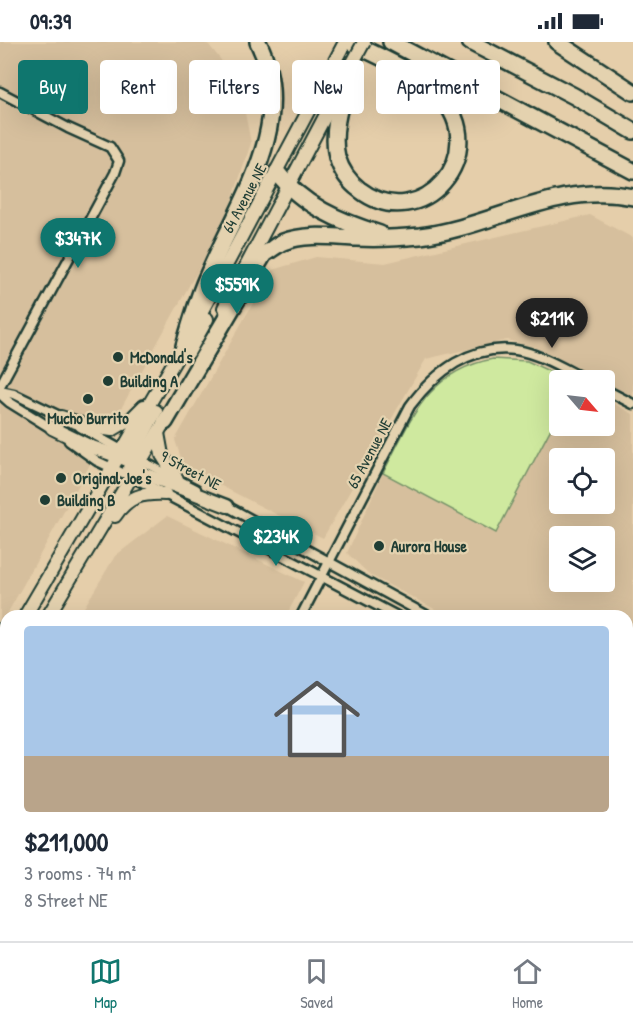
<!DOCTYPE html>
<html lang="en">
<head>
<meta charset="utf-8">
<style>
  :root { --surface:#fff; --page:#f2f2f3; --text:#1f2937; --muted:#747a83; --line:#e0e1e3; --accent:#0f766e }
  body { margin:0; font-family:"Patrick Hand",sans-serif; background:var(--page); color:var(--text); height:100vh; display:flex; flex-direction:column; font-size:22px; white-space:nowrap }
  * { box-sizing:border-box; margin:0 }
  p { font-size:20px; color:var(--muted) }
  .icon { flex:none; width:33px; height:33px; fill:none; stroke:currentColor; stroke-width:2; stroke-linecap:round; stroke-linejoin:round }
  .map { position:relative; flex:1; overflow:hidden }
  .sheet { position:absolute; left:0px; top:568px; width:633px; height:332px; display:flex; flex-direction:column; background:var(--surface); border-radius:18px 18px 0 0; box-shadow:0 6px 24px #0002 }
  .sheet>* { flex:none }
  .banner { position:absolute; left:18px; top:18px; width:597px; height:54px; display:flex; gap:12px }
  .needle { width:39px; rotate:118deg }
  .fabs { position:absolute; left:549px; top:328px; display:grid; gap:12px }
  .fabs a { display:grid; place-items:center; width:66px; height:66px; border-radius:6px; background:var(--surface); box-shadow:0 6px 24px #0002; font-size:30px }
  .price { position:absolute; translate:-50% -51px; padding:0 14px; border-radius:21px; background:var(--accent); color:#fff; font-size:20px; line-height:39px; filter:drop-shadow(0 2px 3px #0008) }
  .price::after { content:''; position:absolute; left:50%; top:36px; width:18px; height:14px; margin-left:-9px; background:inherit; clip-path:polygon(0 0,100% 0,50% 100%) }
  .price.active { background:#222; color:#fff }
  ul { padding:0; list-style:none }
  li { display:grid; align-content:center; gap:12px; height:318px; padding:0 24px }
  li span { display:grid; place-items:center; height:186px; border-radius:6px; color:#555 }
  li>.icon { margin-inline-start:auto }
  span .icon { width:108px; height:108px; fill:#fffc; stroke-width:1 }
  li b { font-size:26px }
  .pill { padding:0 21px; border-radius:6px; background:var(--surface); box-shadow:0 6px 24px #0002; font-size:21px; line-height:54px }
  .pill.active { background:var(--accent); color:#fff }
  .status { display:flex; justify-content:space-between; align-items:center; height:42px; padding:0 30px; background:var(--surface); direction:ltr }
  .status svg { height:16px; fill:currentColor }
  .tab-bar { display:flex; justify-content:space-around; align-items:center; height:84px; border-top:2px solid var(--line); background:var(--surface); font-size:16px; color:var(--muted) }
  .tab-bar a { display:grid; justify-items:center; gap:3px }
  .tab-bar .active { color:var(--accent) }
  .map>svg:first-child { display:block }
</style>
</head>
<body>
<div class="status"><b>09:39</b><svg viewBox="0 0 49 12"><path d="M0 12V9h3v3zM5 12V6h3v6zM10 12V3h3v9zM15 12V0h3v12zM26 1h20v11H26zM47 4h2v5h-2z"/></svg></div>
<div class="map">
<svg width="633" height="899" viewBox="0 0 633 899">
  <rect width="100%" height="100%" fill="#e5ceaa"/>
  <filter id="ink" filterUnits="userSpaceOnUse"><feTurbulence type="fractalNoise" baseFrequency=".0167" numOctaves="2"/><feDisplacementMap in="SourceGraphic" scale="12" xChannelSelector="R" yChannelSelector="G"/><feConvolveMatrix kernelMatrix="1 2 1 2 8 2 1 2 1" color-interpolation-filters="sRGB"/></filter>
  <g filter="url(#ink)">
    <!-- built -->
    <g fill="#d6bf9d" fill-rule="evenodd">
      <path d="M0,0h204l5,3 30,38 12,60 -25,76 -220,397 -6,21z"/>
      <path d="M590,173l43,23v161l-28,-16 -1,-2h-4l-65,-34 -28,-7 -81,19 -103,179 -139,-71 -9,-27 97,-170 44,-13 69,6z"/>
      <path d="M605,357l28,15v302l-6,-3v-97h-179l-78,-41 -23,-22 36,-80 113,60 63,-120 1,13h44zM560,417h44v45h-44zM560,495h44v45h-44z"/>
      <path d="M167,474l137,66 -18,34h-207l36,-60z"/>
      <path d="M6,702v136l-6,-3v-122z"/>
      <path d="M627,726l6,4v169h-468l3,-5h459z"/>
    </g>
    <!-- green -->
    <path fill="#cfe99f" stroke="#77936a" stroke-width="1.5" d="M493,317l34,2 44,20h-11l-1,32 -63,120 -113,-60c28,-53 44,-102 110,-114z"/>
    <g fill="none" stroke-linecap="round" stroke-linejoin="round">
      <defs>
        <g id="street">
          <path d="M0,50l68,36 42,19 9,14 -4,12 -115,213"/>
          <path d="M604,347l29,15"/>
          <path d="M0,349l14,3 50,24"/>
          <path d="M0,352l9,8 45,28"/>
          <path d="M80,385l47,26"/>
          <path d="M69,399l28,20 45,21 255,134"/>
          <path d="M138,417l58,30"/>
          <path d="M223,462l205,112"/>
          <path d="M301,574l109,-210c25,-34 61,-62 106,-56 25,4 50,20 73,31"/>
          <path d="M627,691l6,3"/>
          <path d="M130,899l3,-5"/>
        </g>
        <g id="secondary">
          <path d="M224,266l118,-224"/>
          <path d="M195,282l150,-282"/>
          <path d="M188,311l19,-34"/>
          <path d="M61,375l30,10 21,3 20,-12 12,-12"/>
          <path d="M52,386l37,18 36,13"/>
          <path d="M158,391l4,22 15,24"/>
          <path d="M131,427l96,37"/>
          <path d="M132,435l-3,-8 1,-9 26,-49"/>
          <path d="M115,474c13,-20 28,-23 50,-22"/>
          <path d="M25,574l162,-276"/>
          <path d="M48,574l121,-202"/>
          <path d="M0,589l6,-4"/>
          <path d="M0,623l6,-11"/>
          <path d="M0,665l6,-11"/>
          <path d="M0,850l6,4"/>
          <path d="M0,866l6,3"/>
          <path d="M69,894l9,5"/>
        </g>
        <g id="highway">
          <path d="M350,0c30,15 66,29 90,54 54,57 -19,141 -80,94 -11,-8 -19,-20 -23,-33 -7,-29 7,-63 14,-91"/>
          <path d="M391,0l242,129"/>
          <path d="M470,0l104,54 59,35"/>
          <path d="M557,0l76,50"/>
          <path d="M277,130c24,33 64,50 103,62"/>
          <path d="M184,304c6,-21 12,-42 20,-62 30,-75 96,-159 54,-242"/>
          <path d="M165,380l99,-168c6,-3 12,-9 19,-12 23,-9 49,-5 73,-4 20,1 43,0 64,-2 73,-9 137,-55 213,-39"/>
        </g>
      </defs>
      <!-- street casing -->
      <use href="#street" stroke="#1f3d34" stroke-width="13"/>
      <!-- secondary casing -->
      <use href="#secondary" stroke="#1f3d34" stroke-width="16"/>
      <!-- highway casing -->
      <use href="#highway" stroke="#1f3d34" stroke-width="20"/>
      <!-- street -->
      <use href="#street" stroke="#e4d2af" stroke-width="8"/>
      <!-- secondary -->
      <use href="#secondary" stroke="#e4d2af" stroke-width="12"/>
      <!-- highway -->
      <use href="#highway" stroke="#e4d2af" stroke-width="15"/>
      <defs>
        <path id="secondary-bridge" d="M351,24l13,-24"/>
      </defs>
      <!-- secondary-bridge casing -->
      <use href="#secondary-bridge" stroke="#1f3d34" stroke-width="16" stroke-linecap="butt"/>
      <!-- secondary-bridge -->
      <use href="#secondary-bridge" stroke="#e4d2af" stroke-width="12"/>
    </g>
  </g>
  <!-- markers -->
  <g fill="#1f3d34" stroke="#e4d2af" stroke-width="2">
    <circle cx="118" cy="315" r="6"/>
    <circle cx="108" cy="339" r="6"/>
    <circle cx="88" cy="357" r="6"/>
    <circle cx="61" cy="436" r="6"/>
    <circle cx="45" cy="458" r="6"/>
    <circle cx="379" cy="504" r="6"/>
  </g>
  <g text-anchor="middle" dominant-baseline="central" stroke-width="4.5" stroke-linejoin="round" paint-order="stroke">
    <!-- street labels -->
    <g font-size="16" fill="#1f3d34" stroke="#e4d2af">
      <text transform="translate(244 156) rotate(-62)">64 Avenue NE</text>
      <text transform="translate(369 411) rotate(-62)">65 Avenue NE</text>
      <text transform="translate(191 428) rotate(28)">9 Street NE</text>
    </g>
    <!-- poi labels -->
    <g font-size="16" font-weight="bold" fill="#1f3d34" stroke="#e4d2af" text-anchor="start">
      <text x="130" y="315">McDonald's</text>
      <text x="120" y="339">Building A</text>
      <text x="88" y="376" text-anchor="middle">Mucho Burrito</text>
      <text x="73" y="436">Original Joe's</text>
      <text x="57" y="458">Building B</text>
      <text x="391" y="504">Aurora House</text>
    </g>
  </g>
</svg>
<div class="fabs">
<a><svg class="needle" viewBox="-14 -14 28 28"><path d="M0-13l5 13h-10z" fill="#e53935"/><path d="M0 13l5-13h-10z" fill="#747a83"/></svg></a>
<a><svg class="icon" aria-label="locate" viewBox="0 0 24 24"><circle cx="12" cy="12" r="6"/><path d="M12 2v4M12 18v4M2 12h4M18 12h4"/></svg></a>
<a><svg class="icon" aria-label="layers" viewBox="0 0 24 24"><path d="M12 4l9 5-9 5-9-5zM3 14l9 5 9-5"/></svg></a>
</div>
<b class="price" style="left:78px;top:227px">$347K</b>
<b class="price" style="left:237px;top:273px">$559K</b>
<b class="price active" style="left:552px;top:307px">$211K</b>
<b class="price" style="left:276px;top:525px">$234K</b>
<div class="banner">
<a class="pill active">Buy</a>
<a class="pill">Rent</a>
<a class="pill">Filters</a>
<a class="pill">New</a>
<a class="pill">Apartment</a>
</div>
<section class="sheet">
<ul>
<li><span style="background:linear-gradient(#a9c7e8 70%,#b9a48a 0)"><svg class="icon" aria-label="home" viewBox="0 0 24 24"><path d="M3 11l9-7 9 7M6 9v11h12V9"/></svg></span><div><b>$211,000</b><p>3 rooms · 74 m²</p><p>8 Street NE</p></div></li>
</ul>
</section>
</div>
<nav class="tab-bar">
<a class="active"><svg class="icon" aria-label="map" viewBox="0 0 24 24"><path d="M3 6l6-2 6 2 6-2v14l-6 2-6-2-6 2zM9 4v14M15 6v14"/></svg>Map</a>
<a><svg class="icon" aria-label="saved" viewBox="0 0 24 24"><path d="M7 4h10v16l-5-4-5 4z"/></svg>Saved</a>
<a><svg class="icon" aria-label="home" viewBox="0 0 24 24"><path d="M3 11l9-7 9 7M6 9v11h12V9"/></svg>Home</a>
</nav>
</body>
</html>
